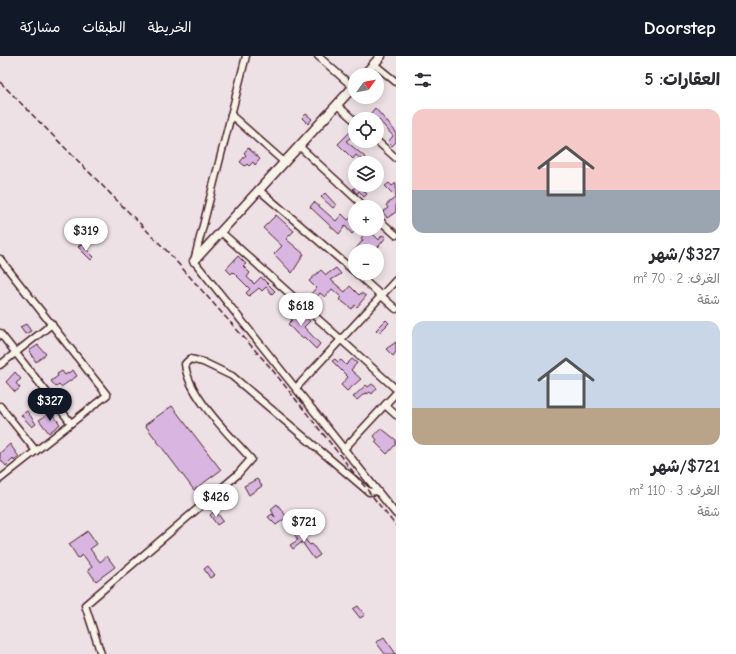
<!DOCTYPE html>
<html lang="ar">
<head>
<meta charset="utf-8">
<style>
  :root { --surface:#fff; --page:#f7f7f7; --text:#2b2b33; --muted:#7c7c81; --accent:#111827 }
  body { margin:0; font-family:"Comic Neue","Playpen Sans Arabic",sans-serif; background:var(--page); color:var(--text); direction:rtl; height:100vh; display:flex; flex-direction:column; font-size:15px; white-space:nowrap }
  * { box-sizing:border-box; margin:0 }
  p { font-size:13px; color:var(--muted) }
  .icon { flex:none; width:22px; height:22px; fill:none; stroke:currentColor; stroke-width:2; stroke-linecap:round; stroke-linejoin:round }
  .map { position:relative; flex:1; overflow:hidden; direction:ltr }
  .details { display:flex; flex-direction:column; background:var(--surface); width:340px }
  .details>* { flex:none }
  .needle { width:26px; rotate:57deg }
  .fabs { position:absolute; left:348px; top:12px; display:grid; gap:8px }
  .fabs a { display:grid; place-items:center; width:36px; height:36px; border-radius:50%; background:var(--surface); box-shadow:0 2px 10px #0003; font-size:20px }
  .price { position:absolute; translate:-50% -34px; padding:0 9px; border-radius:14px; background:#fff; color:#222; font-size:13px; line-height:26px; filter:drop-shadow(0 1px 2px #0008) }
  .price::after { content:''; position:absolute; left:50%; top:24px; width:12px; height:9px; margin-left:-6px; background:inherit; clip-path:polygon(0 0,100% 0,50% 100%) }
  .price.current { background:var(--accent); color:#fff }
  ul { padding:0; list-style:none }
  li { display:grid; align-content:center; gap:8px; height:212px; padding:0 16px }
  li span { display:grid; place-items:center; height:124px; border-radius:12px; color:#555 }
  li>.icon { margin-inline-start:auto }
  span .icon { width:72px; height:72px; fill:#fffc; stroke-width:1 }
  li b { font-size:17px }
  h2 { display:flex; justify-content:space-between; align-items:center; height:48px; padding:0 16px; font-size:17px }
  header { display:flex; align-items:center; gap:24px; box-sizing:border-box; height:56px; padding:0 20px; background:var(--accent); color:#fff }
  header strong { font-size:19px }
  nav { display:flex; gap:22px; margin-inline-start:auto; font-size:14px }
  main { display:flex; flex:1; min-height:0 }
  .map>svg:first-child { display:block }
</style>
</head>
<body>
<header>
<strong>Doorstep</strong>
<nav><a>الخريطة</a><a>الطبقات</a><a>مشاركة</a></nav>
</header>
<main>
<section class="details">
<h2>العقارات: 5<svg class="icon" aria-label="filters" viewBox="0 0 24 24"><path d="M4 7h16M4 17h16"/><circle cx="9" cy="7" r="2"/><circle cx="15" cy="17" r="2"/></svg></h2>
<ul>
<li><span style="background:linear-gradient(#f6c9c9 65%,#9aa5b1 0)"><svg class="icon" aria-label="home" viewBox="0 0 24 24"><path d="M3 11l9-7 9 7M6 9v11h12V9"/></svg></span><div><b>$327/شهر</b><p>الغرف: 2 · 70 m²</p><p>شقة</p></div></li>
<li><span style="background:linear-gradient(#c9d6e8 70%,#b9a48a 0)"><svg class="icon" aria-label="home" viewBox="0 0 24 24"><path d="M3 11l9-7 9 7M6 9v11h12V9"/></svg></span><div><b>$721/شهر</b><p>الغرف: 3 · 110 m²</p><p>شقة</p></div></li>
</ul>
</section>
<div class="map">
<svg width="396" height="598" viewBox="0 0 396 598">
  <rect width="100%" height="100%" fill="#eee1e6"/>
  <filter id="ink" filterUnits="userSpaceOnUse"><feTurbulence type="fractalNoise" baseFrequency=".025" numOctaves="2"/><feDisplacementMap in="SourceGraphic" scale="8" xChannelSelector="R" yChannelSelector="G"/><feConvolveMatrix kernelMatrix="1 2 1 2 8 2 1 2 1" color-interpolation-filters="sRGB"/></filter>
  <g filter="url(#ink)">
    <!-- building -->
    <g fill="#d9b6e1" stroke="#4a1f2b">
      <path d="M375,52l21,24v10l-4,4 -4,-4 5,-6 -15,-17h-12z"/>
      <path d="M306,58l6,5 -4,5 -6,-6z"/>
      <path d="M351,75l3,4 -8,6 19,16 -3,3 -6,-5 -3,4 -15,-15z"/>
      <path d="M248,92l12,11 -5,6 -2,-3 -4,4 -2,-2 -2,2 -5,-4 6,-7 -2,-2z"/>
      <path d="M389,127l3,3 4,-3v29l-9,6 -4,-6 5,-4 -2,-3 10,-8 -11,-11z"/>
      <path d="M358,129l9,9 -3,3 -5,-6 -2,3 -4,-5z"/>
      <path d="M325,137l11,12 -3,3 -12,-11z"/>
      <path d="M314,146l22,19 6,-7 6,6 7,-6v17l-3,3 -7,-8 -6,8 -29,-27z"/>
      <path d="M276,159l18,16 -8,8 18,15 -12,19 -18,-19 8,-8 -19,-18z"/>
      <path d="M360,173h8l11,11 3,-5 4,2 -11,14h-21l9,-11 -2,-2 4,-5z"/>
      <path d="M81,188l13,13 -3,3 -13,-13z"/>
      <path d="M238,200l8,8 -3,2 7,7 -3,4 7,7 7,-7 14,14 -3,3 -6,-7 -4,4 -3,-3 -10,8 -3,-3 4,-4 -17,-17 -2,2 -5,-5z"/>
      <path d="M336,212l5,6 -10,6 14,12 5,-6 9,9 2,-2 5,3 -9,11 -2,-2 -3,4 -13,-10 2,-2 -9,-8 -7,8 -5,-4 -7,9 -5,-5 8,-9 -7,-7 12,-11 5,5z"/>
      <path d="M291,253l2,3 3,-3 14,12 -6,6 16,17 -4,5 -12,-12 -2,1 -6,-5 -8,-9 4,-4 -6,-6z"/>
      <path d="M386,264l3,3 -10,10 -3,-3z"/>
      <path d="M26,268l5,7 -6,3 -5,-7z"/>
      <path d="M396,286v10l-3,4 -7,-7z"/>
      <path d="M38,289l8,9 -10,8 -7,-11z"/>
      <path d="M335,303l3,3 3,-2 5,5 6,-6 5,4 -6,7 10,9 -14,12 -6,-6 7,-8 -16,-16z"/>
      <path d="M73,314l4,6 -16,11 -2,-2 -3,2 -5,-6 7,-5 -1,-2 5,-3 3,4z"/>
      <path d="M15,316l6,7 -5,4 4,5 -5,4 -9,-10z"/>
      <path d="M372,328l5,4 -5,6 -2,-2 -3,2 -1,-2 -9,8 -4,-3 13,-12 2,2z"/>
      <path d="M172,350l49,64 -27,20 -49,-65z"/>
      <path d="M27,355l9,13 -4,3 -11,-12z"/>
      <path d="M51,356l9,12 -11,9 -10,-13z"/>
      <path d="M381,372l15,12v4l-9,10 -12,-12 2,-2 -3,-4z"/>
      <path d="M10,388l9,13 -5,4 -1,-2 -7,7 -6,-7v-6z"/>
      <path d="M257,423l5,7 -13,9 -5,-9z"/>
      <path d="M277,448l10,13 -11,8 -8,-8 4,-3 3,3 -4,-8z"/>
      <path d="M213,456l3,3 2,-1 5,7 -6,4 -7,-10z"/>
      <path d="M295,470l13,17 2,2 2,-1 8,11 -6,4 -12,-17 -9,7 -3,-4 8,-5 -7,-11z"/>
      <path d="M88,475l9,13 -7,5 10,13 7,-6 8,11 -19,14 -8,-11 4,-3 -9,-12 -5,3 -9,-14z"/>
      <path d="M208,510l7,9 -5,3 -6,-9z"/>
      <path d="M358,550l7,9 -5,3 -7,-9z"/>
      <path d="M384,581l12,17h-11l-9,-12z"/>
    </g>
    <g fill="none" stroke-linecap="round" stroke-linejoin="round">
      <defs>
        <g id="minor">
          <path d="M246,0l-52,205 202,253"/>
          <path d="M318,0l35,31"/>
          <path d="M374,8l22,18"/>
          <path d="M337,49l18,16"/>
          <path d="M231,59l53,47"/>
          <path d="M377,85l19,17"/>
          <path d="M299,90l66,61"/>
          <path d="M259,134l96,82"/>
          <path d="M377,162l19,17"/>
          <path d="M221,176l175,157"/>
          <path d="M0,203l107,136 -107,84"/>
          <path d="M356,217l40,36"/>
          <path d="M0,277l71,90"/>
          <path d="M0,309l52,-41"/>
          <path d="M296,332l100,-108"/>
          <path d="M385,349l11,10"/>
          <path d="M0,350l36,45"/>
          <path d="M344,393l52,-56"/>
          <path d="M101,598l-16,-49 152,-130 14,-16c-21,-24 -63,-63 -66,-95l5,-5 13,3 29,14 137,116 8,-1"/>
        </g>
        <g id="tertiary">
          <path d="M364,19l17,-19"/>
          <path d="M194,205l161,-176"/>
        </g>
      </defs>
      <!-- minor casing -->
      <use href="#minor" stroke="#4a1f2b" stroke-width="9"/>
      <!-- tertiary casing -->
      <use href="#tertiary" stroke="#4a1f2b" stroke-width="11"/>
      <!-- minor -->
      <use href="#minor" stroke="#f7f3e8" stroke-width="6"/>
      <!-- tertiary -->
      <use href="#tertiary" stroke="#f7f3e8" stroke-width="8"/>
      <!-- rail -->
      <path stroke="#4a1f2b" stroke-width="1.5" stroke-dasharray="6 3" stroke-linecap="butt" d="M0,26l166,168 104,117 126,159"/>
    </g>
  </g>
</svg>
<div class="fabs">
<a><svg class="needle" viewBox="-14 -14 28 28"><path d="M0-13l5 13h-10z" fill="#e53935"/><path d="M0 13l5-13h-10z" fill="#7c7c81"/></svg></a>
<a><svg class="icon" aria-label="locate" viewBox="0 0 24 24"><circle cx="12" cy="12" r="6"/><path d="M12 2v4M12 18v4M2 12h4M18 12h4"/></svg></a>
<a><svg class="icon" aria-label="layers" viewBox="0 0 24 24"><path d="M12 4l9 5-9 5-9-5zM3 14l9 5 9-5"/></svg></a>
<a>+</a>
<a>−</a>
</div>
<b class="price" style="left:86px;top:196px">$319</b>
<b class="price" style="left:301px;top:271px">$618</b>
<b class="price current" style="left:50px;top:366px">$327</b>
<b class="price" style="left:216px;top:462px">$426</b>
<b class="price" style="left:304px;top:487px">$721</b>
</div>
</main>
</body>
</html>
